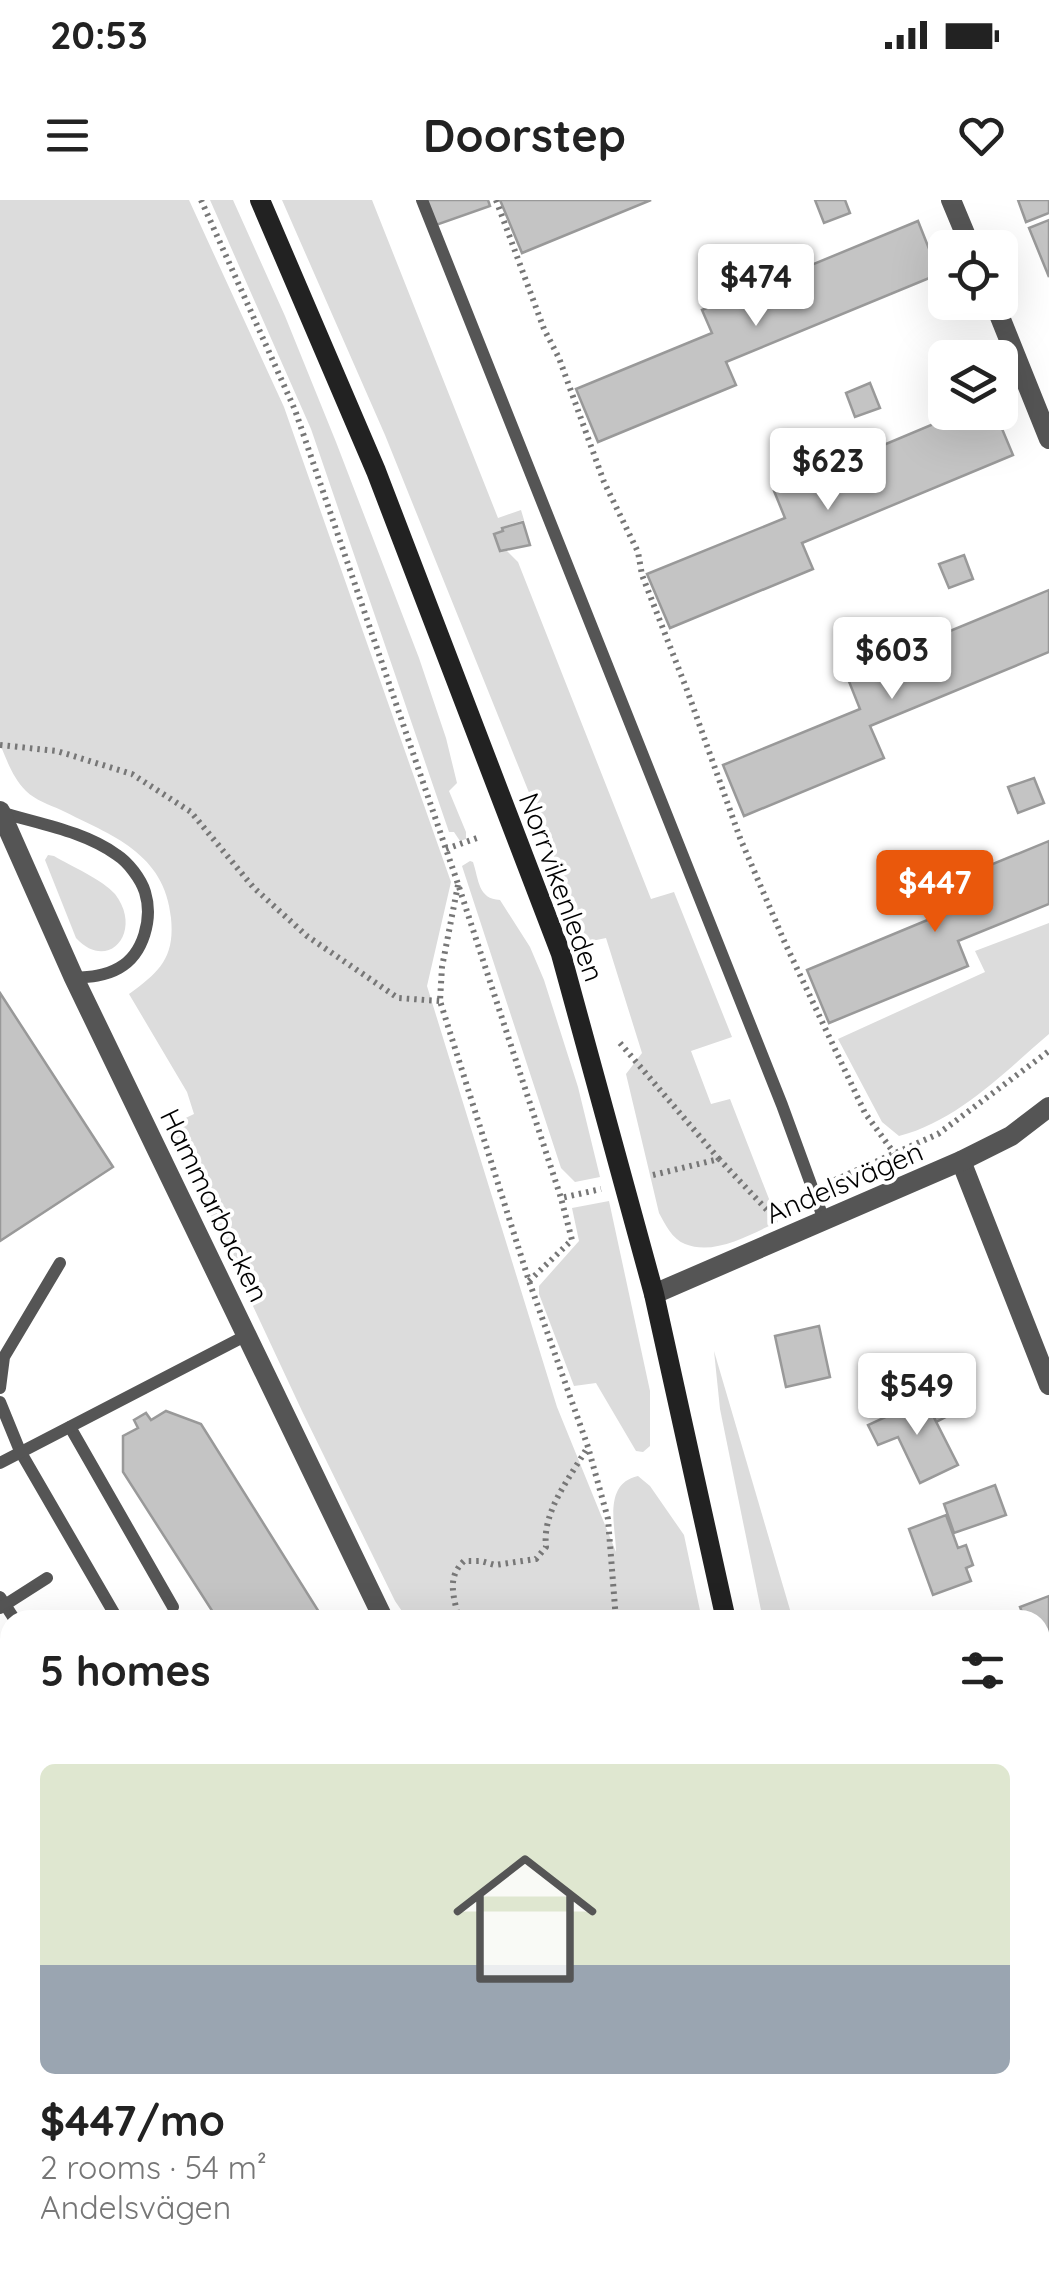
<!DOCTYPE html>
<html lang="en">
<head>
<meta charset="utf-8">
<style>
  :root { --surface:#fff; --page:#f2f2f2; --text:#222; --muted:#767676; --line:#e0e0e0; --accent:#ea580c }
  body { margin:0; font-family:Quicksand,sans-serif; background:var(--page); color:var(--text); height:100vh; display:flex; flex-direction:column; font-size:38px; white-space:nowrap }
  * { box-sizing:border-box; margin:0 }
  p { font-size:32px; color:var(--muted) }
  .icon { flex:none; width:55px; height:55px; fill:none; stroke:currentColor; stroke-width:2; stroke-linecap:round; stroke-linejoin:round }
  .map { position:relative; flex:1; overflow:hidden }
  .side { position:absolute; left:0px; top:1410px; width:1050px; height:672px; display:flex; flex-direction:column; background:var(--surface); border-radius:30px 30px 0 0; box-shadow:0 10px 40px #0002 }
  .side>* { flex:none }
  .controls { position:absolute; left:928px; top:30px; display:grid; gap:20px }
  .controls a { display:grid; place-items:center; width:90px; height:90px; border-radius:15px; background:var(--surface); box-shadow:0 10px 40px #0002; font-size:50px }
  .price { position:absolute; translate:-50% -85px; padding:0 22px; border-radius:10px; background:#fff; color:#222; font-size:32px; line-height:65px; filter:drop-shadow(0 2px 5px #0008) }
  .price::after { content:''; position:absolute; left:50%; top:60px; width:30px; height:22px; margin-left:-15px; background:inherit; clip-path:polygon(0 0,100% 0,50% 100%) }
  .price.current { background:var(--accent); color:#fff }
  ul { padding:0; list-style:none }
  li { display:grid; align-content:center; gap:20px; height:530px; padding:0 40px }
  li+li { border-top:2px solid var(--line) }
  li span { display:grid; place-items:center; height:310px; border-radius:15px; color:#555 }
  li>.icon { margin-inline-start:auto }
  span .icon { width:180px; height:180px; fill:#fffc; stroke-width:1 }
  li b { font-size:42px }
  h2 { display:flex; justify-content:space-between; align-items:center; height:120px; padding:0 40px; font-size:42px }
  .status { display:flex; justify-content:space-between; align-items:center; height:70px; padding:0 50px; background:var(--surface); direction:ltr }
  .status svg { height:28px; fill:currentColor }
  header { display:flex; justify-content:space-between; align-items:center; height:130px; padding:0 40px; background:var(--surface); font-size:45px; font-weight:800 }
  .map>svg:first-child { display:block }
</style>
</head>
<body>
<div class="status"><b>20:53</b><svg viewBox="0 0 49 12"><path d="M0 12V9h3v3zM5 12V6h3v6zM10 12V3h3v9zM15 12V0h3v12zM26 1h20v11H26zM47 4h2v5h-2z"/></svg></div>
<header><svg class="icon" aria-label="menu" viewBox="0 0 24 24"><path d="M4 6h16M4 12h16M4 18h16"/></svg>Doorstep<svg class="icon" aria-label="heart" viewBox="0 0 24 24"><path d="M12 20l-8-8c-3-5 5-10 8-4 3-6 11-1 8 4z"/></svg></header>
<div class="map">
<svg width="1049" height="2081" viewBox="0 0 1049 2081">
  <rect width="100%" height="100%" fill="#fff"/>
  <!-- green -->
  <g fill="#dcdcdc">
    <path d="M0,0h189l95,207 167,475 -24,104 130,421 59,145c0,-24 -14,-68 22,-76l12,10 34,49 18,85h-294l-13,-19 -93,-190 -133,-285 25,-12 -7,-22 -58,-98c30,-22 46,-36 42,-76 -6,-65 -60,-83 -110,-108 -11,-5 -26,-10 -35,-19 -13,-13 -19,-30 -26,-47z"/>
    <path d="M210,0h23l52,116 51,126 83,216 27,80 11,45 -8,8 17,41v7l-6,2 -6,-9h-5l-138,-403z"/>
    <path d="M282,0h90l126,318 23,-8 3,10 -22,7v4l-8,2 5,18 7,-1 12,12 133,337 23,-7 58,145 -41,14 20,53 19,-5 48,123c-28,12 -63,34 -93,22 -13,-5 -20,-20 -26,-31l-33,-139 16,-21 -36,-115 -19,4 -57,-147 -145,-360z"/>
    <path d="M48,655l6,1c17,10 49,24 61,38 29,38 -7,79 -39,44l-31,-78z"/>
    <path d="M470,661l3,1c6,18 5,37 27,38l30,47 14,33 34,107 22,90 -25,5 -14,-14 -99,-302z"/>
    <path d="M1049,723v111c-46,39 -90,86 -150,102l-17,-14 -44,-83 147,-67 -10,-21z"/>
    <path d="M609,1001l41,190v55l-7,6 -7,-1 -40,-68 -22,3 -35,-92v-8l40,-45 -7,-33z"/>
    <path d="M714,1151l79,269h-30l-43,-211z"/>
    <path d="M0,1725l10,15v178l-10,-13z"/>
    <path d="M1040,1933l9,7v141h-121l-3,-8 115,-1z"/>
    <path d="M126,2073h119l7,8h-120z"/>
    <path d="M332,2073l331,-1 4,9h-348z"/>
  </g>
  <!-- building -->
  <g fill="#c4c4c4" stroke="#999" stroke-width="2.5">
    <path d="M426,0h62l2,6 -54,19z"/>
    <path d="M500,0h151l-129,53z"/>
    <path d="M815,0h30l5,13 -26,10z"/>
    <path d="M1018,0h31v13l-23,9z"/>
    <path d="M1049,20v57l-20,-49z"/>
    <path d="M918,21l21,53 -213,88 10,23 -138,57 -22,-53 136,-56 -10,-23z"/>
    <path d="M870,183l10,25 -25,9 -9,-24z"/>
    <path d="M962,212h33l18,43 -211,88 11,26 -143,59 -23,-54 138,-56 -11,-27z"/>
    <path d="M523,322l7,23 -30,6 -6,-17 9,-3 -1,-3z"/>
    <path d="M964,355l9,24 -24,9 -10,-24z"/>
    <path d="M1049,390v62l-179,74 14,32 -140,58 -21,-51 137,-56 -14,-35z"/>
    <path d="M1034,578l10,25 -26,10 -10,-26z"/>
    <path d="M1049,641v63l-91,37 10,25 -139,57 -22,-53 135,-56 -10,-25z"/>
    <path d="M0,793l113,174 -113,74z"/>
    <path d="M819,1126l11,51 -44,10 -11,-51z"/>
    <path d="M946,1172l17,36 -27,14 -13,-26 -4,2 -5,-11z"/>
    <path d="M923,1196l35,69 -38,18 -22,-46 -20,8 -10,-20 20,-9 -2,-4z"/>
    <path d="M166,1211l35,13 123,196h-106l-95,-148v-36l15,-8 -4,-8 12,-7 5,7z"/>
    <path d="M995,1285l11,30 -52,18 -10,-29z"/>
    <path d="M946,1315l12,33 8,-3 7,20 -7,3 5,13 -38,14 -24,-66z"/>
    <path d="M1049,1396v42l-9,4v-22h-15l-5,-13z"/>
    <path d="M1049,1590v51l-9,3v-51z"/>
    <path d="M1040,1744l9,16v22l-9,5z"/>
    <path d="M1049,1854v30l-9,-16v-9z"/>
    <path d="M770,2072h66l3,9h-66z"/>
  </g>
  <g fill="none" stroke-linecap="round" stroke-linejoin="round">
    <defs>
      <g id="highway">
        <path d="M0,1940l10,13"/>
        <path d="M0,2038l10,15"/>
        <path d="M24,2072l6,9"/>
        <path d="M97,2072l6,9"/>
      </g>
    </defs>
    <!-- highway casing -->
    <use href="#highway" stroke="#dbdbdb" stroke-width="35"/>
    <!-- path -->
    <g stroke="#777" stroke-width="6" stroke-dasharray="2.5 5" stroke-linecap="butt">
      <path d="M201,0l94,210 163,474 103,314 40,-9"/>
      <path d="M496,0l48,129 15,29 45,124 34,70 4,23 45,115 53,148 45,105 80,170 29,40"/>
      <path d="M0,545l57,6 75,23 59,38 62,75 54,49 91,62 42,3"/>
      <path d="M446,649l34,-12"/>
      <path d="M458,685l-16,82 -2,34 89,280 59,166 20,72 8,101"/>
      <path d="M620,843l99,116"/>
      <path d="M653,975l66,-16 49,52"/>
      <path d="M828,983l110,-49 111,-83"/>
      <path d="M768,1010l26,-11"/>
      <path d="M529,1081l43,-41 -11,-42"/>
      <path d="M459,1420c-5,-23 -13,-42 5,-59h17l14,4 41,-6 10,-12c-4,-36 24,-69 41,-99"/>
      <path d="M394,2081l9,-9"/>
    </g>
    <!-- lane -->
    <g stroke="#555" stroke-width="12">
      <path d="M422,0l360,905 42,115"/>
      <path d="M0,612c39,12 84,19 117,43 11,7 24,24 28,37 8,26 -1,62 -26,76 -14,8 -29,9 -45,10"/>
      <path d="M0,1188l4,-31 56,-94"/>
      <path d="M0,1202l20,49 98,169"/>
      <path d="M70,1227l103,180"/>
      <path d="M0,1263l247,-128"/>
      <path d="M0,1397l15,23"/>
      <path d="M0,1408l47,-30"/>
      <path d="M0,1503l10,-7"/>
      <path d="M0,1593l10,-6"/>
      <path d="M1040,1706l9,-4"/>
    </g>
    <!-- street -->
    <g stroke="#555" stroke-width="20">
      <path d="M951,0l20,48"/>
      <path d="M994,102l55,137"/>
      <path d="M0,611l74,167 310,642"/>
      <path d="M961,961l88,224"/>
      <path d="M654,1094l307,-133 50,-25 38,-29"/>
      <path d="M718,2072l3,9"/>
    </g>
    <!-- secondary -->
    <g stroke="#222" stroke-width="20">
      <path d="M260,0l116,271 185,483 93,340 72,326"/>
      <path d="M899,2072l4,9"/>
    </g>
    <!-- highway -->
    <use href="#highway" stroke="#000" stroke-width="30"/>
  </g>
  <g text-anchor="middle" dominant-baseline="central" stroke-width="8" stroke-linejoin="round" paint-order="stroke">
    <!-- street labels -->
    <g font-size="28" fill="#000" stroke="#fff">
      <text transform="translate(562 687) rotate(70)">Norrvikenleden</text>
      <text transform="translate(844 982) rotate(-23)">Andelsvägen</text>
      <text transform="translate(215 1005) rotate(64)">Hammarbacken</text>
    </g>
  </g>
</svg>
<div class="controls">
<a><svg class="icon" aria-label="locate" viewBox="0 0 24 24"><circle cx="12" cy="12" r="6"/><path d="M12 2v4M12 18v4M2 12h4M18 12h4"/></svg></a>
<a><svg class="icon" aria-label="layers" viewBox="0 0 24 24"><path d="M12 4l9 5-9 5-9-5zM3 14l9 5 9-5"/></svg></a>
</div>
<b class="price" style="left:756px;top:129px">$474</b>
<b class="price" style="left:828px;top:313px">$623</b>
<b class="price" style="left:892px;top:502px">$603</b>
<b class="price current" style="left:935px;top:735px">$447</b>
<b class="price" style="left:917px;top:1238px">$549</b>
<section class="side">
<h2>5 homes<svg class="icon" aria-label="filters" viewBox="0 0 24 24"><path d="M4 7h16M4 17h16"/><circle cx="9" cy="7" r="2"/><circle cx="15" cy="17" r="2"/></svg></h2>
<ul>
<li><span style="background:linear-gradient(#dfe7d0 65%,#9aa5b1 0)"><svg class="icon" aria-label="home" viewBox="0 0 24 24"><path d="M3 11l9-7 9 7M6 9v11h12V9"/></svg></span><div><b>$447/mo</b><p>2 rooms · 54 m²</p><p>Andelsvägen</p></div></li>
</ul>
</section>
</div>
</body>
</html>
